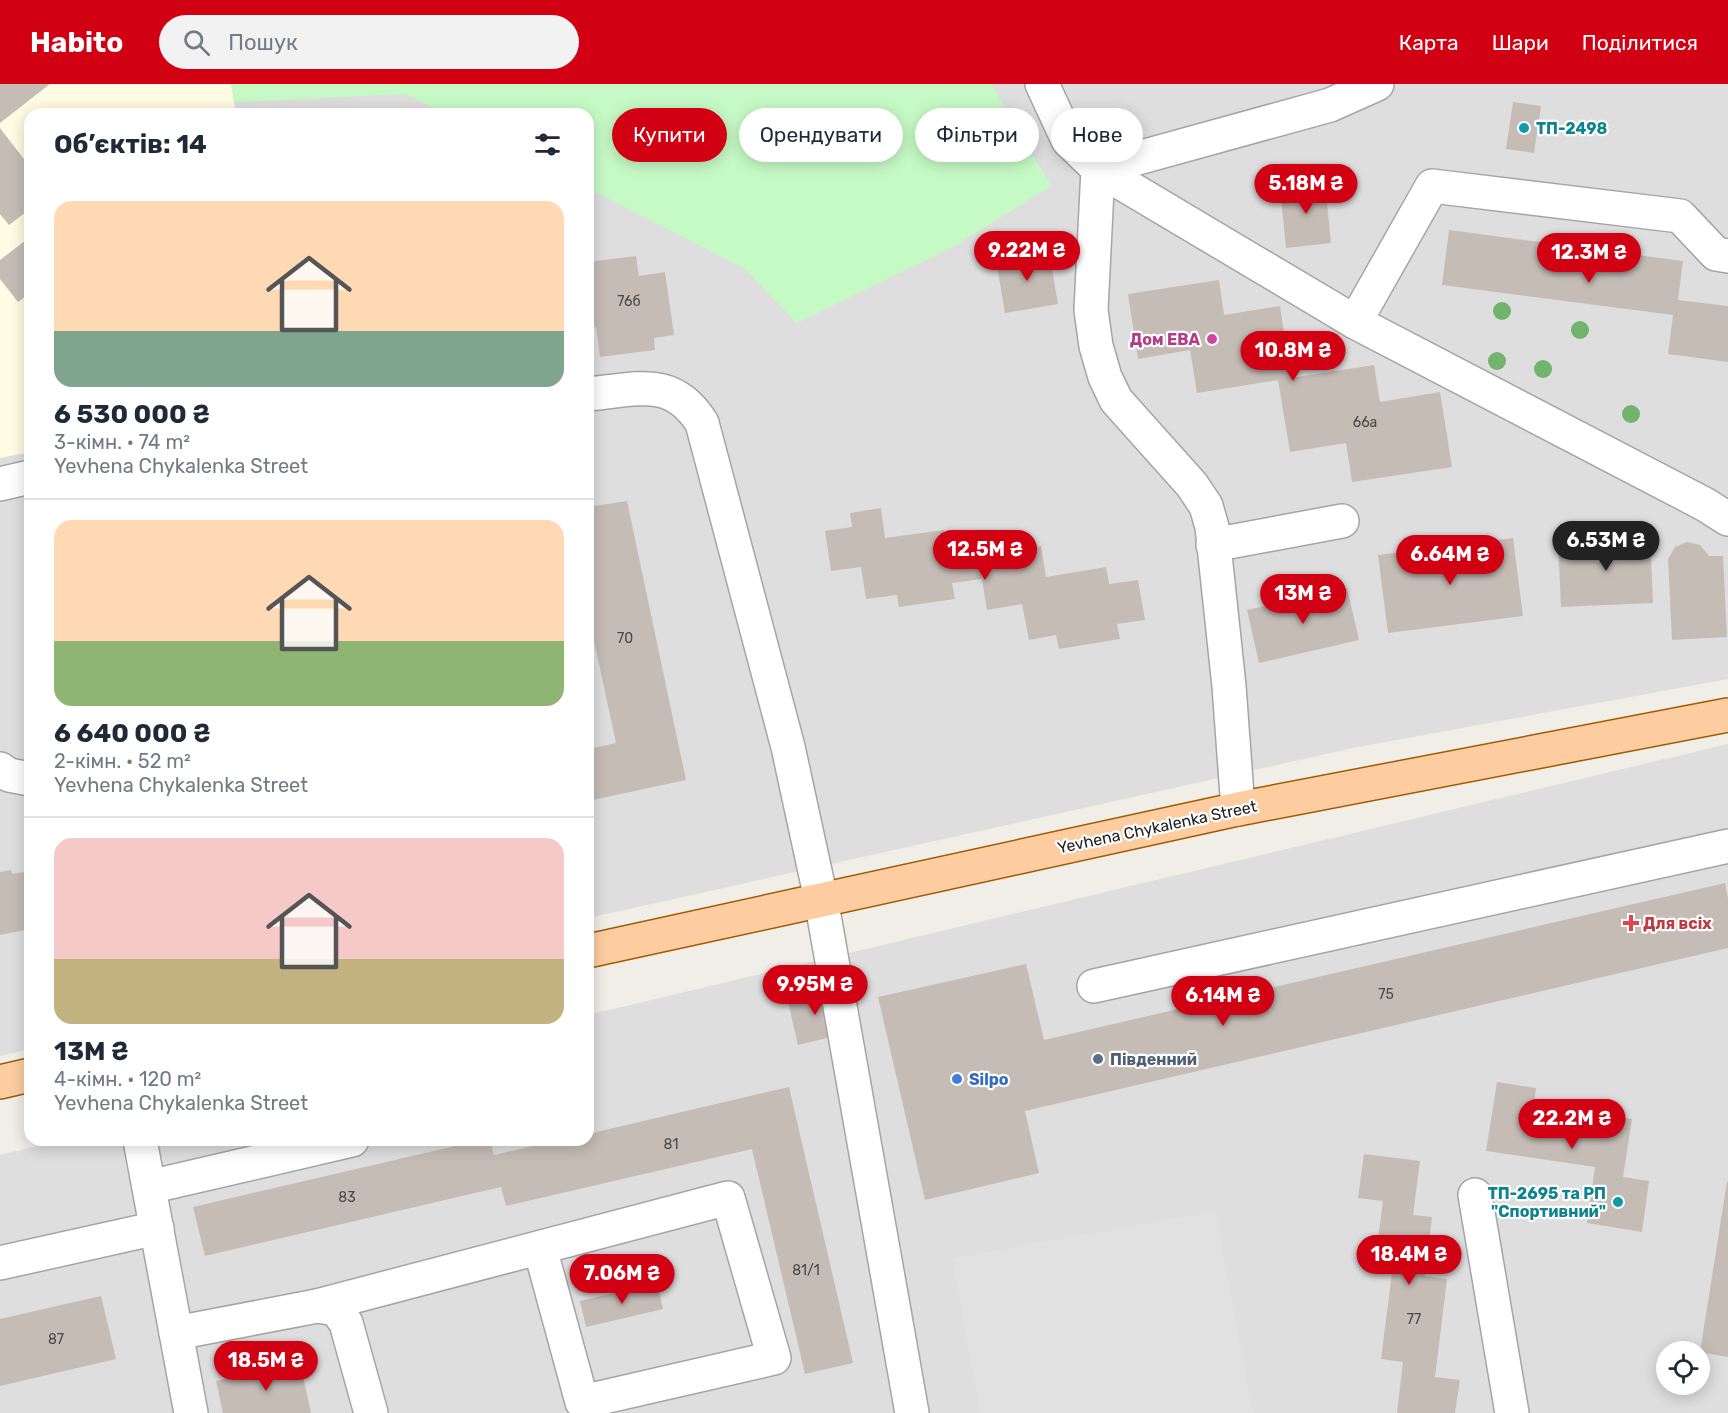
<!DOCTYPE html>
<html lang="uk">
<head>
<meta charset="utf-8">
<style>
  :root { --surface:#fff; --page:#f2f2f3; --text:#1f2937; --muted:#747a83; --line:#e0e1e3; --accent:#d20013 }
  body { margin:0; font-family:Rubik,sans-serif; background:var(--page); color:var(--text); height:100vh; display:flex; flex-direction:column; font-size:22px; white-space:nowrap }
  * { box-sizing:border-box; margin:0 }
  p { font-size:20px; color:var(--muted) }
  .icon { flex:none; width:33px; height:33px; fill:none; stroke:currentColor; stroke-width:2; stroke-linecap:round; stroke-linejoin:round }
  .map { position:relative; flex:1; overflow:hidden }
  .drawer { position:absolute; left:24px; top:24px; width:570px; height:1038px; display:flex; flex-direction:column; background:var(--surface); border-radius:18px; box-shadow:0 3px 15px #0003 }
  .drawer>* { flex:none }
  .hud { position:absolute; left:612px; top:24px; width:570px; height:54px; display:flex; gap:12px }
  .tools { position:absolute; left:1656px; top:1257px; display:grid; gap:12px }
  .tools a { display:grid; place-items:center; width:54px; height:54px; border-radius:50%; background:var(--surface); box-shadow:0 3px 15px #0003; font-size:30px }
  .price { position:absolute; translate:-50% -51px; padding:0 14px; border-radius:21px; background:var(--accent); color:#fff; font-size:20px; line-height:39px; filter:drop-shadow(0 2px 3px #0008) }
  .price::after { content:''; position:absolute; left:50%; top:36px; width:18px; height:14px; margin-left:-9px; background:inherit; clip-path:polygon(0 0,100% 0,50% 100%) }
  .price.current { background:#222; color:#fff }
  ul { padding:0; list-style:none }
  li { display:grid; align-content:center; gap:12px; height:318px; padding:0 30px }
  li+li { border-top:2px solid var(--line) }
  li span { display:grid; place-items:center; height:186px; border-radius:18px; color:#555 }
  li>.icon { margin-inline-start:auto }
  span .icon { width:108px; height:108px; fill:#fffc; stroke-width:1 }
  li b { font-size:26px }
  h2 { display:flex; justify-content:space-between; align-items:center; height:72px; padding:0 30px; font-size:26px }
  .pill { padding:0 21px; border-radius:27px; background:var(--surface); box-shadow:0 3px 15px #0003; font-size:21px; line-height:54px }
  .pill.current { background:var(--accent); color:#fff }
  header { display:flex; align-items:center; gap:36px; box-sizing:border-box; height:84px; padding:0 30px; background:var(--accent); color:#fff }
  header strong { font-size:28px }
  nav { display:flex; gap:33px; margin-inline-start:auto; font-size:21px }
  .search { width:420px; height:54px; background:var(--page); display:flex; align-items:center; gap:15px; box-sizing:border-box; padding:0 21px; border-radius:33px; color:var(--muted); font-size:22px }
  .map>svg:first-child { display:block }
</style>
</head>
<body>
<header>
<strong>Habito</strong>
<div class="search"><svg class="icon" aria-label="search" viewBox="0 0 24 24"><circle cx="10" cy="10" r="6"/><path d="M15 15l6 6"/></svg>Пошук</div>
<nav><a>Карта</a><a>Шари</a><a>Поділитися</a></nav>
</header>
<div class="map">
<svg width="1728" height="1329" viewBox="0 0 1728 1329">
  <rect width="100%" height="100%" fill="#f1ede7"/>
  <!-- residential -->
  <g fill="#dfdede" fill-rule="evenodd">
    <path d="M0,0h1728v595l-375,69 -765,170v-804h-558v935l-30,7z"/>
    <path d="M1728,660v669h-1728v-258l63,-15h525v-125zM1666,1268h34v32h-34z"/>
  </g>
  <!-- education -->
  <path fill="#fffce3" d="M0,0h231l5,30h-206v338l-30,6z"/>
  <!-- park -->
  <path fill="#c6fac5" d="M231,0h760l60,102 -95,59 -159,78 -52,-54 -157,-81v-74h-143l-38,-20 -173,8z"/>
  <!-- parking -->
  <path fill="#e1e1e1" d="M1215,1127l38,202h-273l-28,-155z"/>
  <!-- building -->
  <g fill="#c6bcb6">
    <path d="M0,0h50l-50,39z"/>
    <path d="M1513,18l28,4 -7,47 -28,-4z"/>
    <path d="M0,44l30,39v42l-21,16 -9,-11z"/>
    <path d="M1325,98l6,61 -45,5 -6,-61z"/>
    <path d="M1449,146l234,31 -5,39 50,6v56l-60,-8 5,-39 -231,-30z"/>
    <path d="M30,153v56l-12,9 -18,-23v-19z"/>
    <path d="M1049,167l9,53 -53,9 -9,-53z"/>
    <path d="M636,172l3,20 26,-4 9,63 -20,3 1,12 -55,7 -4,-30 -8,1v-66z"/>
    <path d="M1219,196l5,35 56,-9 11,72 83,-13 6,37 60,-10 12,75 -100,15 -6,-39 -56,9 -12,-72 -81,13 -7,-43 -52,9 -10,-65z"/>
    <path d="M627,417l59,279 -98,21v-52l28,-6 -28,-130v-106z"/>
    <path d="M881,424l4,30 59,-8 2,16 30,-5 5,30 34,-6 -3,-14 29,-5 5,31 60,-10 3,17 29,-4 7,40 -28,4 3,15 -61,10 -3,-14 -27,5 -7,-36 -35,6 -5,-31 -30,4 3,16 -56,8 -2,-12 -31,4 -5,-32 -30,4 -6,-40 27,-4 -2,-14z"/>
    <path d="M1650,453l3,66 -92,4 -3,-66z"/>
    <path d="M1513,454l10,78 -135,17 -10,-78z"/>
    <path d="M1687,458l13,3 9,11h14l4,81 -55,3 -4,-81 7,-12z"/>
    <path d="M1347,504l12,52 -100,23 -12,-53z"/>
    <path d="M11,786l1,4 18,-3v58l-30,6v-63z"/>
    <path d="M1725,799l3,15v50l-703,163 14,62 -114,27 -47,-203 148,-33 18,76z"/>
    <path d="M833,903l11,47 -46,11 -11,-48z"/>
    <path d="M1497,998l39,6 -2,16 98,15 -9,58 26,4 -7,51 -55,-9 8,-56 -109,-16z"/>
    <path d="M789,1003l64,276 -48,11 -53,-225 -246,57 -5,-19 -296,69 -12,-49 288,-67h9l4,15 66,-15h28v-6z"/>
    <path d="M1364,1070l56,7 -7,54 19,2 -7,59 22,3 -12,98 25,3 -5,33h-58l6,-51 -22,-3 11,-86 -18,-3 9,-69 -25,-3z"/>
    <path d="M1727,1098h1v175l-28,-5z"/>
    <path d="M657,1199l6,26 -77,18 -6,-26z"/>
    <path d="M101,1212l15,63 -116,27v-67z"/>
    <path d="M300,1278l11,51h-88l-7,-32z"/>
  </g>
  <g fill="none" stroke-linecap="round" stroke-linejoin="round">
    <defs>
      <g id="minor">
        <path d="M1042,0l26,56 30,29 257,153 351,183 22,14"/>
        <path d="M1098,85l-7,141 5,36 9,31 11,23 76,85 14,21 6,21 17,159 9,123"/>
        <path d="M1098,85l232,-64 47,-21"/>
        <path d="M1355,238l77,-136 248,30 36,38 12,2"/>
        <path d="M588,310c48,-4 84,-19 114,29l86,324 33,152 91,514"/>
        <path d="M0,400l30,-7"/>
        <path d="M1213,461l129,-24"/>
        <path d="M0,685l9,6 21,4"/>
        <path d="M1094,902l634,-140"/>
        <path d="M140,1056l51,273"/>
        <path d="M149,1103l203,-47"/>
        <path d="M1475,1111l37,218"/>
        <path d="M0,1179l157,-35"/>
        <path d="M317,1222l411,-108 46,160 -192,44 -42,-154"/>
        <path d="M176,1249l141,-27 19,3 10,14 25,90"/>
      </g>
      <g id="major">
        <path d="M588,867l650,-142 490,-94"/>
        <path d="M0,998l30,-7"/>
      </g>
    </defs>
    <!-- minor casing -->
    <use href="#minor" stroke="#a5a5a5" stroke-width="36"/>
    <!-- major casing -->
    <use href="#major" stroke="#9e5b00" stroke-width="36"/>
    <!-- minor -->
    <use href="#minor" stroke="#fff" stroke-width="33"/>
    <!-- major -->
    <use href="#major" stroke="#fdcda1" stroke-width="33"/>
  </g>
  <!-- trees -->
  <g fill="#72b36d">
    <circle cx="1502" cy="227" r="9"/>
    <circle cx="1580" cy="246" r="9"/>
    <circle cx="1497" cy="277" r="9"/>
    <circle cx="1543" cy="285" r="9"/>
    <circle cx="1631" cy="330" r="9"/>
  </g>
  <!-- markers -->
  <g fill="#0f9aa8" stroke="#fff" stroke-width="2">
    <circle cx="1524" cy="44" r="6"/>
    <circle cx="1618" cy="1118" r="6"/>
  </g>
  <circle fill="#d1479c" stroke="#fff" stroke-width="2" cx="1212" cy="255" r="6"/>
  <path fill="#e0444e" stroke="#fff" stroke-width="2" d="M1628 830h6v6h6v6h-6v6h-6v-6h-6v-6h6z"/>
  <circle fill="#5c6f8a" stroke="#fff" stroke-width="2" cx="1098" cy="975" r="6"/>
  <circle fill="#3f7fe0" stroke="#fff" stroke-width="2" cx="957" cy="995" r="6"/>
  <g text-anchor="middle" dominant-baseline="central" stroke-width="4.5" stroke-linejoin="round" paint-order="stroke">
    <!-- number labels -->
    <g font-size="14" fill="#4a4846">
      <text x="629" y="217">76б</text>
      <text x="1365" y="338">66а</text>
      <text x="625" y="554">70</text>
      <text x="1386" y="910">75</text>
      <text x="671" y="1060">81</text>
      <text x="347" y="1113">83</text>
      <text x="806" y="1186">81/1</text>
      <text x="1414" y="1235">77</text>
      <text x="56" y="1255">87</text>
    </g>
    <!-- culture labels -->
    <g font-size="16" font-weight="bold" fill="#0d838f" stroke="#fff" text-anchor="start">
      <text x="1536" y="44">ТП-2498</text>
      <text x="1606" y="1109" text-anchor="end">ТП-2695 та РП<tspan x="1606" dy="18">"Спортивний"</tspan></text>
    </g>
    <!-- hotel labels -->
    <g font-size="16" font-weight="bold" fill="#b23c85" stroke="#fff" text-anchor="end">
      <text x="1200" y="255">Дом ЕВА</text>
    </g>
    <!-- street labels -->
    <g font-size="16" fill="#212121" stroke="#fff">
      <text transform="translate(1157 743) rotate(-12)">Yevhena Chykalenka Street</text>
    </g>
    <!-- health labels -->
    <g font-size="16" font-weight="bold" fill="#be3a42" stroke="#fff" text-anchor="start">
      <text x="1643" y="839">Для всіх</text>
    </g>
    <!-- service labels -->
    <g font-size="16" font-weight="bold" fill="#4e5e75" stroke="#fff" text-anchor="start">
      <text x="1110" y="975">Південний</text>
    </g>
    <!-- shop labels -->
    <g font-size="16" font-weight="bold" fill="#366cbe" stroke="#fff" text-anchor="start">
      <text x="969" y="995">Silpo</text>
    </g>
  </g>
</svg>
<div class="tools">
<a><svg class="icon" aria-label="locate" viewBox="0 0 24 24"><circle cx="12" cy="12" r="6"/><path d="M12 2v4M12 18v4M2 12h4M18 12h4"/></svg></a>
</div>
<b class="price" style="left:1306px;top:131px">5.18M ₴</b>
<b class="price" style="left:1027px;top:198px">9.22M ₴</b>
<b class="price" style="left:1589px;top:200px">12.3M ₴</b>
<b class="price" style="left:1293px;top:298px">10.8M ₴</b>
<b class="price current" style="left:1606px;top:488px">6.53M ₴</b>
<b class="price" style="left:985px;top:497px">12.5M ₴</b>
<b class="price" style="left:1450px;top:502px">6.64M ₴</b>
<b class="price" style="left:1303px;top:541px">13M ₴</b>
<b class="price" style="left:815px;top:932px">9.95M ₴</b>
<b class="price" style="left:1223px;top:943px">6.14M ₴</b>
<b class="price" style="left:1572px;top:1066px">22.2M ₴</b>
<b class="price" style="left:1409px;top:1202px">18.4M ₴</b>
<b class="price" style="left:622px;top:1221px">7.06M ₴</b>
<b class="price" style="left:266px;top:1308px">18.5M ₴</b>
<div class="hud">
<a class="pill current">Купити</a>
<a class="pill">Орендувати</a>
<a class="pill">Фільтри</a>
<a class="pill">Нове</a>
</div>
<section class="drawer">
<h2>Об’єктів: 14<svg class="icon" aria-label="filters" viewBox="0 0 24 24"><path d="M4 7h16M4 17h16"/><circle cx="9" cy="7" r="2"/><circle cx="15" cy="17" r="2"/></svg></h2>
<ul>
<li><span style="background:linear-gradient(#ffd9b3 70%,#7fa58c 0)"><svg class="icon" aria-label="home" viewBox="0 0 24 24"><path d="M3 11l9-7 9 7M6 9v11h12V9"/></svg></span><div><b>6 530 000 ₴</b><p>3-кімн. · 74 m²</p><p>Yevhena Chykalenka Street</p></div></li>
<li><span style="background:linear-gradient(#ffd9b3 65%,#8fb573 0)"><svg class="icon" aria-label="home" viewBox="0 0 24 24"><path d="M3 11l9-7 9 7M6 9v11h12V9"/></svg></span><div><b>6 640 000 ₴</b><p>2-кімн. · 52 m²</p><p>Yevhena Chykalenka Street</p></div></li>
<li><span style="background:linear-gradient(#f6c9c9 65%,#c2b280 0)"><svg class="icon" aria-label="home" viewBox="0 0 24 24"><path d="M3 11l9-7 9 7M6 9v11h12V9"/></svg></span><div><b>13M ₴</b><p>4-кімн. · 120 m²</p><p>Yevhena Chykalenka Street</p></div></li>
</ul>
</section>
</div>
</body>
</html>
